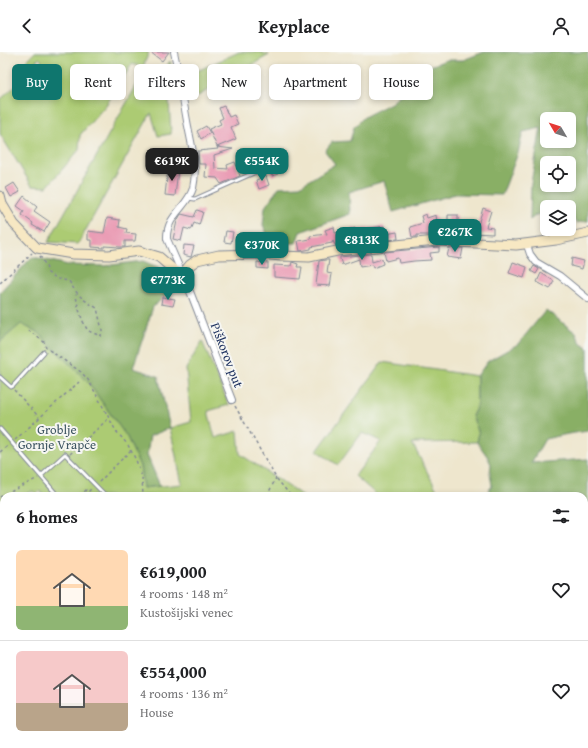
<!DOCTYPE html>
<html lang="en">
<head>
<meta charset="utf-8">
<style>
  :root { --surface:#fff; --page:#f2f2f2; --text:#202124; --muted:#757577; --line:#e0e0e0; --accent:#0f766e }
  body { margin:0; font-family:"Gentium Book Plus",serif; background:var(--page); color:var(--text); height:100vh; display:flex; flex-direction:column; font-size:15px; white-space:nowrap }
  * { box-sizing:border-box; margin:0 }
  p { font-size:13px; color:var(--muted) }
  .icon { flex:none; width:22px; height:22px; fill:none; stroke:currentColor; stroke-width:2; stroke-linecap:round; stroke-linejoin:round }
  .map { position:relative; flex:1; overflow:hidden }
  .panel { position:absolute; left:0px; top:440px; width:588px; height:256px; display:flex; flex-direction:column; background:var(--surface); border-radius:12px 12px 0 0; box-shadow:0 2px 6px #0003 }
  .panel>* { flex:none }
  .hud { position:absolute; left:12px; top:12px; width:564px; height:36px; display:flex; gap:8px }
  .needle { width:26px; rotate:309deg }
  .tools { position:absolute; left:540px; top:60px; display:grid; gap:8px }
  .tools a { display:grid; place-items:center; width:36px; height:36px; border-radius:6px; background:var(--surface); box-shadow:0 2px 6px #0003; font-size:20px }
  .price { position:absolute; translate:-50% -34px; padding:0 9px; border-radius:8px; background:var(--accent); color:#fff; font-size:13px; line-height:26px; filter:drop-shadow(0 1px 2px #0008) }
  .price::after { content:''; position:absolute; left:50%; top:24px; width:12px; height:9px; margin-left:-6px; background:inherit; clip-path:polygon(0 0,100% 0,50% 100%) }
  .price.on { background:#222; color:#fff }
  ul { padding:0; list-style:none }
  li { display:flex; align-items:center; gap:12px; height:100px; padding:0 16px }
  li+li { border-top:1px solid var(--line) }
  li span { display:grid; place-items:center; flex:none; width:112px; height:80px; border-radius:6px; color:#555 }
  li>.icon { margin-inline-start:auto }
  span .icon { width:48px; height:48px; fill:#fffc; stroke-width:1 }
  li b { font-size:17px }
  h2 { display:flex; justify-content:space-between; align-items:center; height:48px; padding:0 16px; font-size:17px }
  .chip { padding:0 14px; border-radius:6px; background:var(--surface); box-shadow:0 2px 6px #0003; font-size:14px; line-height:36px }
  .chip.on { background:var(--accent); color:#fff }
  header { display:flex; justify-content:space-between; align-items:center; height:52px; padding:0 16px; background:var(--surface); font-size:18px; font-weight:700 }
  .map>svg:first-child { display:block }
</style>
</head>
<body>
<header><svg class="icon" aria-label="back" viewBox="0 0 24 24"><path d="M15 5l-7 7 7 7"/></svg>Keyplace<svg class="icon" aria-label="person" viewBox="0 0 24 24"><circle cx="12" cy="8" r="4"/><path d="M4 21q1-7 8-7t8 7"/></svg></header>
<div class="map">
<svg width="588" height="696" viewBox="0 0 588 696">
  <rect width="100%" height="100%" fill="#f6f6f2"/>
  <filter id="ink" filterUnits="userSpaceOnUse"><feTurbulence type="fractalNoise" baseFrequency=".025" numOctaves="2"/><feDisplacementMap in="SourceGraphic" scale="8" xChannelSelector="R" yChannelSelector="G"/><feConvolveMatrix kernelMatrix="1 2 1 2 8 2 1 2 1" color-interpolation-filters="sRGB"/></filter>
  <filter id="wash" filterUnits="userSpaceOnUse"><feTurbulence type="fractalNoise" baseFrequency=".012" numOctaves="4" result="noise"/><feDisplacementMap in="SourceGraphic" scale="16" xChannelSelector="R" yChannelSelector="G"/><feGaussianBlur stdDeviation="0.9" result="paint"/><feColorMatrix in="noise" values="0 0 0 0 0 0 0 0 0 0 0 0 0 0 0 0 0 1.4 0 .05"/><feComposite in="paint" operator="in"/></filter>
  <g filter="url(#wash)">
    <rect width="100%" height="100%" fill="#eee6cd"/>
    <!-- green -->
    <g fill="#accb73" stroke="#647d68">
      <path d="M35,0h114l-6,15 -11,-3 -26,41 -26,30 -1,15 -32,37 -15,-1 -32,-52v-34l42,-39 -3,-3 -8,8 -6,-4z"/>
      <path d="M239,0h20l10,3 -80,46 -5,-24z"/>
      <path d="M170,9l8,37 -9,2 2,34 -13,2 -7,-23 -73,131 -30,-2 96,-170 13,10z"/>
      <path d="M15,261l35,28 37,40 40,56 13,29 3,22 39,-4 -12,-56 21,-6 -5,-53 16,-28 27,64 -21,6 7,27 23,-7 2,23 63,42h-259l-4,-5 -4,4 -3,-4 -10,5h-19v9l-4,2v-178z"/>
      <path d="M382,310l95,14v30l-5,10 7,17 -2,9 -65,1 28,53h-62l-23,-20 26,-35 -19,-8 -24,32 -21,-14z"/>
      <path d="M180,692h40l-1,4h-41z"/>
    </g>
    <!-- forest -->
    <g fill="#89af65" stroke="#526f62" fill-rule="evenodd">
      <path d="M484,0h104v169l-12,2 -7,-11v-5h-22v5l-11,3 -6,5 1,-37 10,-55 -18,4 -5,21 -16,42 -47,-1 -62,18 -9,-31 -35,11 1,22 -50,18 -4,11h-25l-8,-18 2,-18 14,-20 21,-1 35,-22 -10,-13 7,-9 18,-1 4,-14 10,-10 29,-15 4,-5 8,-5 -1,-6 8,-4 3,-10 31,-12h17zM547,67h22v22h-22zM547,111h22v22h-22z"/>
      <path d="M31,206h7l30,7 36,1 39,-5 15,6 20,17 -25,23 -20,61 25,8 12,52 -20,8 -3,19 13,31 -17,2 -3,-22 -13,-29 -40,-56 -38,-37 -10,-11 -18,-9 -21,18v-50z"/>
      <path d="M546,258l30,23 5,11 7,4v83l-20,3 -23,5 -14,24 57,-4v132l-4,3v-98h-109v-2h11l6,-8 -2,-13 1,-9 -4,-8 -10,-14 2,-9 -7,-17 5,-10v-30l11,-15 30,-17z"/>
      <path d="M588,554v96l-4,10v-104z"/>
      <path d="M531,692h30v4h-32z"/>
    </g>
    <g id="blocks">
      <!-- building -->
      <g fill="#ea9db5">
        <path d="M150,0h19l-7,9z"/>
        <path d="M224,54l5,11 5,-2 4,9 -7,3 5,12 -19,8 16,2 -19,6 1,13 13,1 -1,-4 8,-3 5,14 -19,8 -4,-6 -12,-1 1,-13h-7l-1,-13 20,-2 -9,-20 12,-5 -2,-4 4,-2 -4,-10z"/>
        <path d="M206,74l4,7 -9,6 -4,-8z"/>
        <path d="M275,115l3,7 -6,2 -2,-7z"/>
        <path d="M168,117l10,1 -3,26 -10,-1z"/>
        <path d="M266,124l3,9 -10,4 -3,-9z"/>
        <path d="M14,131l6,9 -9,5 -5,-9z"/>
        <path d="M24,144l13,11 -3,4 16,11 -6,10 -12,-7 1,-2 -11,-8 2,-4 -7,-5z"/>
        <path d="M483,156l8,3 -5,16 7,1v6l-22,-1v2h-29v-3l-9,3h-16v2h-5l-2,-10 13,-4 -2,-7 5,-2 1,4 9,-3 1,7h11v-7h10v10h20z"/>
        <path d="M197,158l6,2 -4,13 -5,-2 -3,7 -7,-2 -3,13 -8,-2 4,-18 4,-7 13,3z"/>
        <path d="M107,166l13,2 -1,7 8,2 -1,4 10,1 -1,7h-10v6h-5l-16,-1v2l-12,-1v-7h-4v-9l16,2z"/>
        <path d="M384,174l2,13 -33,4 -1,-3 -11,3v-2l-3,1 1,3h-4l-2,-4 -1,2 -21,4v2l-11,2 -2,-10 13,-2 -1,-3 17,-2 -2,-4 9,-3 1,6 20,-5v2z"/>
        <path d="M226,179l7,1 -2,11 -7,-1z"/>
        <path d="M397,180l1,7 -11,1 -1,-6z"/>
        <path d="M184,193l10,1 -3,11 -8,-2z"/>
        <path d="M439,195v5l-9,1 1,7 -17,1 -15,2 -1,-5 -12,3 -2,-9z"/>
        <path d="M449,196h14l-2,11 -14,-2z"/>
        <path d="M371,202l1,8 10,-3 1,5 -10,4 -1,-3 -12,2 -1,-8 -17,6 -2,-6v-2z"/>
        <path d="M572,206l12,3 -2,8 -11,-3z"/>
        <path d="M325,208h4l-2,13 5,1 -2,12 -14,-1 3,-24z"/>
        <path d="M257,210l11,1v6l-11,-1z"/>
        <path d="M292,210l6,2 -1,3h5l-2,12 -26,-2v-12l17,1z"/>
        <path d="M513,210l14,5 -3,11 -15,-5z"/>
        <path d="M534,214l5,3 -3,5 -5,-3z"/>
        <path d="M541,221l13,8 -4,8 -13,-7z"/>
        <path d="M162,245l13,2 -2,7 -12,-2z"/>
      </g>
    </g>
  </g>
  <g filter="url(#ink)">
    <use href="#blocks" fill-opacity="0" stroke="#848a96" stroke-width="1"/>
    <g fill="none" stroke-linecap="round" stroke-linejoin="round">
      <defs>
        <g id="lane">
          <path d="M188,146l7,1 72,-32"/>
          <path d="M0,325l11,10 2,-1 31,-34"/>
          <path d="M0,377l58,67"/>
          <path d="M41,424l24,-22 41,42"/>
          <path d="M78,696l2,-4"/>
          <path d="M172,696l2,-4"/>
        </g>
        <g id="street">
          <path d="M174,0c5,23 9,46 13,69 4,22 11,45 6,67 -5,19 -27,27 -26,51l24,55 41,106"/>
          <path d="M527,193l3,9 6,8 24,14 28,23"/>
          <path d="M0,636l4,4"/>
          <path d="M0,673l4,-4"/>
          <path d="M477,692l1,4"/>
          <path d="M497,696l2,-4"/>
        </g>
        <g id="secondary">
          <path d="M0,144l2,8 12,20 23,24 36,6 36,1 30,-4 20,6 16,14 6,2 4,-2 5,-6 7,-5 22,-5 42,-1 20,2 28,1 28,-6 99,-10 80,4 40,-5 32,-7"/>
          <path d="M0,691l8,5"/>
        </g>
      </defs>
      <!-- lane casing -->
      <use href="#lane" stroke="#848a96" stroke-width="5"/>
      <!-- street casing -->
      <use href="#street" stroke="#848a96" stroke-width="8"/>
      <!-- secondary casing -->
      <use href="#secondary" stroke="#848a96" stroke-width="11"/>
      <!-- path -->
      <g stroke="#848a96" stroke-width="1.5" stroke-dasharray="3 3" stroke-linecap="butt">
        <path d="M40,204l6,10 2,7 10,6 11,2c8,14 14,19 28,27l5,22 -1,6c-4,-2 -9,-3 -12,-5 -6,-4 -13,-30 -13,-37"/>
        <path d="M0,231l32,-30"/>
        <path d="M28,278l16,12 2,6"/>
        <path d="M49,298l32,22 8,9 27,50 12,14 8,15 6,17 1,19"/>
        <path d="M14,338l25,27"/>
        <path d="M235,354l41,72 15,18"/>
        <path d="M15,388l64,-58"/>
        <path d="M0,400l8,-6"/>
        <path d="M70,402l39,-36"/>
        <path d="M99,430l32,-32"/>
        <path d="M80,444l6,-6 2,2 4,-4"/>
        <path d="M267,444l9,-18"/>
        <path d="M0,445l38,-19"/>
      </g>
      <!-- lane -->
      <use href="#lane" stroke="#fff" stroke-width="3"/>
      <!-- street -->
      <use href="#street" stroke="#fff" stroke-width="6"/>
      <!-- secondary -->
      <use href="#secondary" stroke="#f7e8c3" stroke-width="9"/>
    </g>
  </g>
  <g text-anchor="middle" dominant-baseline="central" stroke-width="4" stroke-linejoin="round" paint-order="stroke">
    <!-- street labels -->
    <g font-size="13" fill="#1b2f5e" stroke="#f6f6f2">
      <text transform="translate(227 303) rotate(69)">Piškorov put</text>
    </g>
    <!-- park labels -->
    <g font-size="13" fill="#3f5663" stroke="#f6f6f2">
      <text x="57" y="377">Groblje<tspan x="57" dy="15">Gornje Vrapče</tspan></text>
    </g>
  </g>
</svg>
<div class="tools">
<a><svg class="needle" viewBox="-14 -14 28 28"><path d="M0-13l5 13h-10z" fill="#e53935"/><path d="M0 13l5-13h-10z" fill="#757577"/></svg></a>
<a><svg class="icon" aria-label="locate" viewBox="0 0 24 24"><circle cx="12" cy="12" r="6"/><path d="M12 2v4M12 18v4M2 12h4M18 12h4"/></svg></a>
<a><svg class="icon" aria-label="layers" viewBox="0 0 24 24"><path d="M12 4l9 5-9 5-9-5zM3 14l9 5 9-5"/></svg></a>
</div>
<b class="price on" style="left:172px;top:130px">€619K</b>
<b class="price" style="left:262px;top:130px">€554K</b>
<b class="price" style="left:455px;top:201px">€267K</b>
<b class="price" style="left:362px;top:209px">€813K</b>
<b class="price" style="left:262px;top:214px">€370K</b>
<b class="price" style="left:168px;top:249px">€773K</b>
<div class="hud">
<a class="chip on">Buy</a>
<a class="chip">Rent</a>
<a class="chip">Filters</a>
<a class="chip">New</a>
<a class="chip">Apartment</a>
<a class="chip">House</a>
</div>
<section class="panel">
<h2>6 homes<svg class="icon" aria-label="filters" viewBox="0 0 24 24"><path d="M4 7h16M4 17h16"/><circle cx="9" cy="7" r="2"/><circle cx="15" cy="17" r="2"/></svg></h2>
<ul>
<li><span style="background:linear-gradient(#ffd9b3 70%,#8fb573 0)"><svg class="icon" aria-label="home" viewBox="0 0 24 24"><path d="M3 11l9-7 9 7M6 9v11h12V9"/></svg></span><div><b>€619,000</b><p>4 rooms · 148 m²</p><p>Kustošijski venec</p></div><svg class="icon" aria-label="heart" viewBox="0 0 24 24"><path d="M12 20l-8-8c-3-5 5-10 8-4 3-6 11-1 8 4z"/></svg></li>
<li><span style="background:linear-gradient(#f6c9c9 65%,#b9a48a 0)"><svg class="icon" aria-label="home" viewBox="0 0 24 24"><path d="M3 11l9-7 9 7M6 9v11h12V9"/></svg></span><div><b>€554,000</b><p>4 rooms · 136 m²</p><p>House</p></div><svg class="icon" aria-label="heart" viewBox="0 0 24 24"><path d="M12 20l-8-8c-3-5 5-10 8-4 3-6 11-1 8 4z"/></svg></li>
</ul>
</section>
</div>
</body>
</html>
